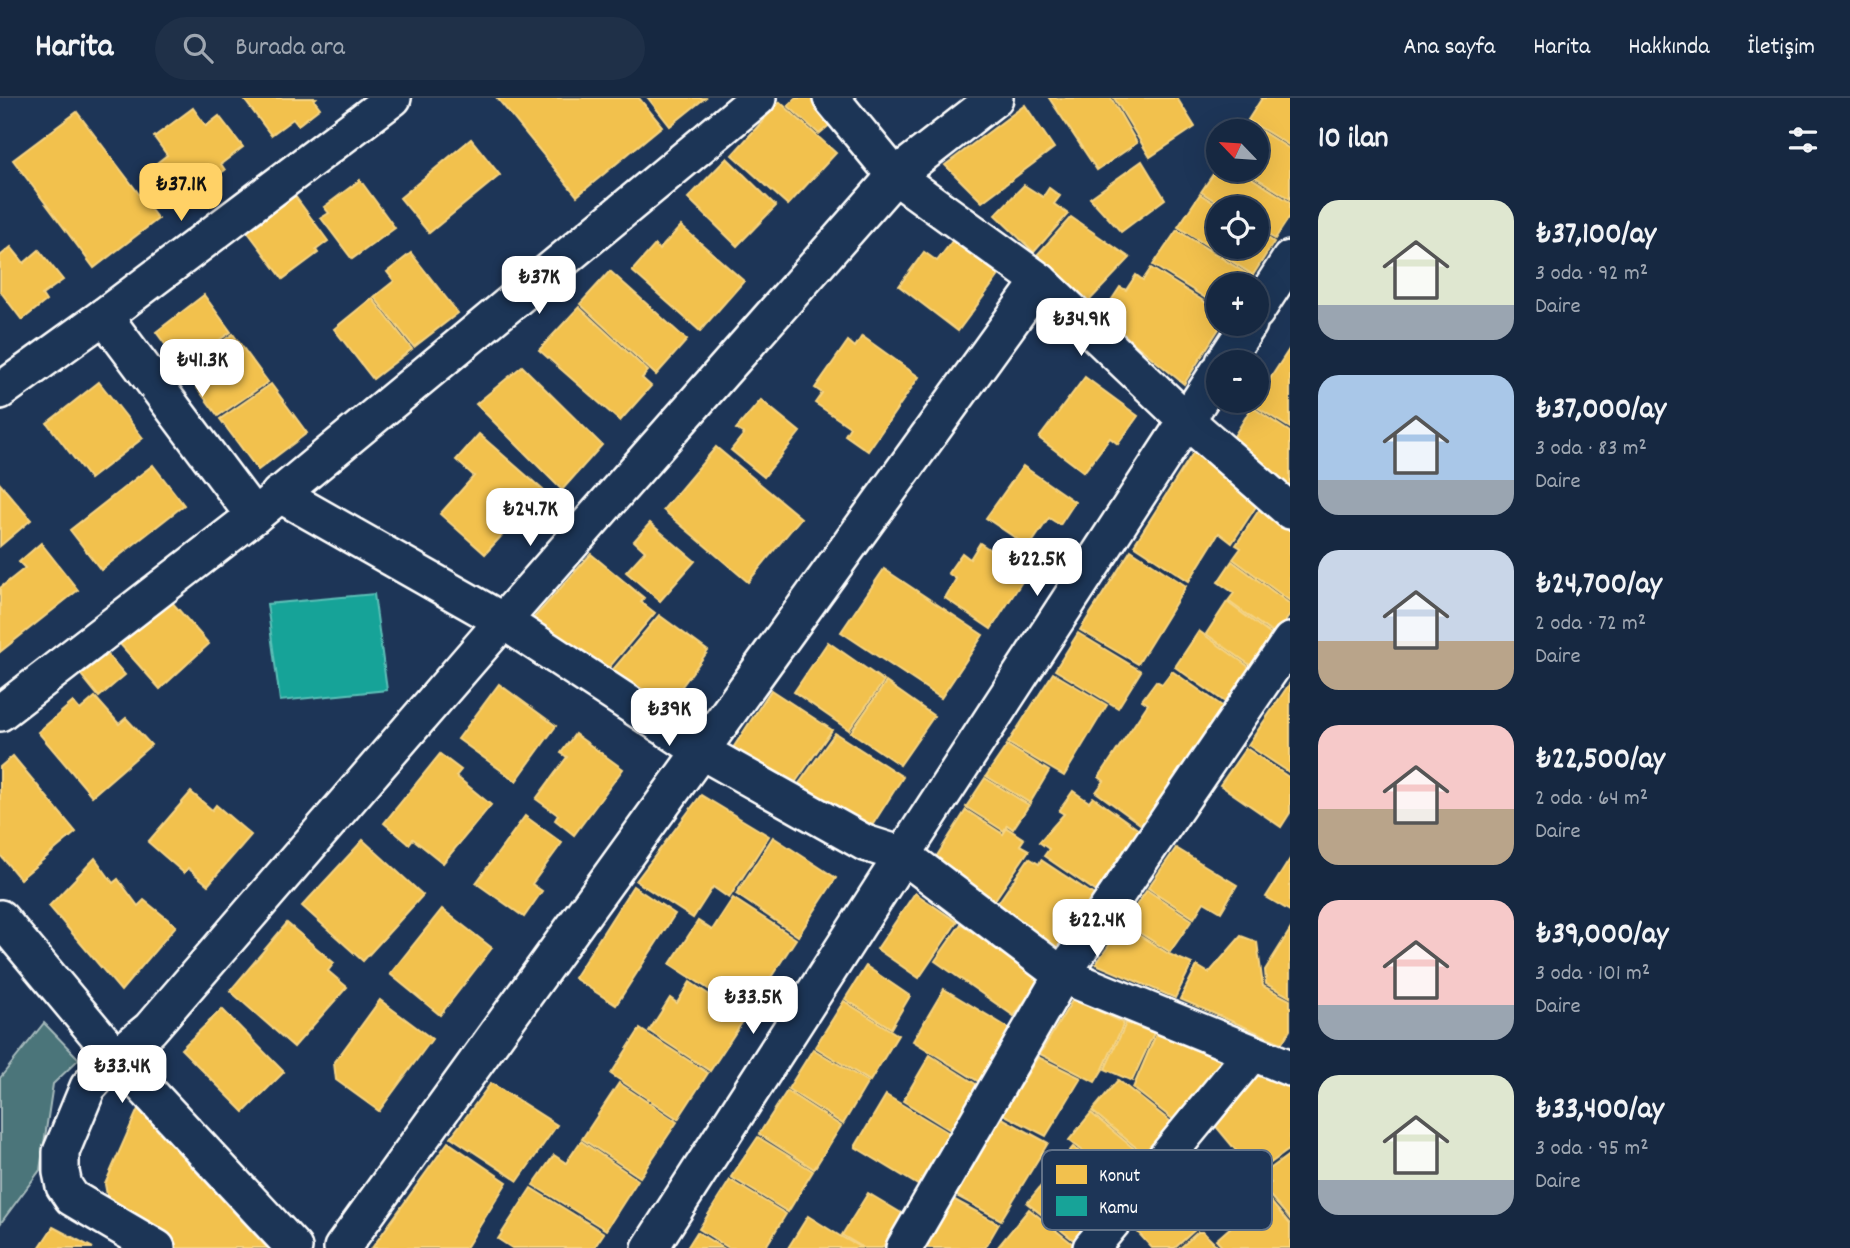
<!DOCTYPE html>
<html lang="tr">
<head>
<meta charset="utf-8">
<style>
  :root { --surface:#162841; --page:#1f3048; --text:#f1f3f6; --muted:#9ea6b1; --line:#35445a; --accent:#ffd166 }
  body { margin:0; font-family:Dekko,sans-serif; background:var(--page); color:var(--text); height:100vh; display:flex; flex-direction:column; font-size:26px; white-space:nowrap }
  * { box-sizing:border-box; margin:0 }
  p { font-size:23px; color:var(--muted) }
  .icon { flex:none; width:38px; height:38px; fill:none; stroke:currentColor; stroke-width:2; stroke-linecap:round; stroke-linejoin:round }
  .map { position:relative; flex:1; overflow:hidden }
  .side { display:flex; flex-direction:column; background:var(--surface); width:560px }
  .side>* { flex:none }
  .needle { width:46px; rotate:295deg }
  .fabs { position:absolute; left:1206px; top:21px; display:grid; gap:14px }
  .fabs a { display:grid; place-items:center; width:63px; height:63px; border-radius:50%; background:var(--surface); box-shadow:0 7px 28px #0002,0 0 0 2px var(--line); font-size:35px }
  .price { position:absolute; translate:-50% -60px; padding:0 16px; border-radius:14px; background:#fff; color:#222; font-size:23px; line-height:46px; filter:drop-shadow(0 2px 4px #0008) }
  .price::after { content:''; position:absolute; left:50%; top:42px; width:21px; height:16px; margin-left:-10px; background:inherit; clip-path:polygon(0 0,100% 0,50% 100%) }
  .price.current { background:var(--accent); color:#111 }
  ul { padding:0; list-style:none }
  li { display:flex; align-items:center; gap:21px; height:175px; padding:0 28px }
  li span { display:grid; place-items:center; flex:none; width:196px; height:140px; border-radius:21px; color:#555 }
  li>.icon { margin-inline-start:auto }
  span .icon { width:84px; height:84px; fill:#fffc; stroke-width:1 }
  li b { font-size:30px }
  h2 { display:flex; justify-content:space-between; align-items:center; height:84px; padding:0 28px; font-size:30px }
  header { display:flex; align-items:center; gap:42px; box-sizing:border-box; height:98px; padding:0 35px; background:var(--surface); border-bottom:2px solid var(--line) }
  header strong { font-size:33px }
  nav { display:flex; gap:38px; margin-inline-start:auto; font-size:24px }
  .search { width:490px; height:63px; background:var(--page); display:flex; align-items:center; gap:18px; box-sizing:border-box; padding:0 24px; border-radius:38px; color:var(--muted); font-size:26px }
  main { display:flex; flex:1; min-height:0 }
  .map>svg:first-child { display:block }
</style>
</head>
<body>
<header>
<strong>Harita</strong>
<div class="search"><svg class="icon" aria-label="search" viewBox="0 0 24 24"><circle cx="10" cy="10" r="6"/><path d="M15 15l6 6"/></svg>Burada ara</div>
<nav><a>Ana sayfa</a><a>Harita</a><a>Hakkında</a><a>İletişim</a></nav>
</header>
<main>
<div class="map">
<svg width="1290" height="1150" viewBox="0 0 1290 1150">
  <rect width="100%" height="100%" fill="#1d3557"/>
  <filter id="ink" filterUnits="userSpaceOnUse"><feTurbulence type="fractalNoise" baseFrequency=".0143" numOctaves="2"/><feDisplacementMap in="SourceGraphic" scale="14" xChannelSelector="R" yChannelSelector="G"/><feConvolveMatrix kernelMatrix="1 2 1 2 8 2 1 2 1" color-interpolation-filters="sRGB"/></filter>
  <g filter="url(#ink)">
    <!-- green -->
    <path fill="#4c757a" stroke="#a6babc" stroke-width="2" d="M44,925l35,36 -26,25 -13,86 -40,54v-146z"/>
    <!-- homes -->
    <g fill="#f2c14e" stroke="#f6d483" stroke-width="2">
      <path d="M243,0h73l-2,2 6,8 -22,17 -5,-6 -22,16z"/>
      <path d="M497,0h142l23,28 -85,70z"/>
      <path d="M648,0h57l-35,28z"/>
      <path d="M796,0h21l22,19 -20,17 -31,-28z"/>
      <path d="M1049,0h62l26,45 -40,27z"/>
      <path d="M1114,0h63l18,29 -45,30z"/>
      <path d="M1262,0h28v48l-42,-26z"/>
      <path d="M780,4l56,51 -48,52 -56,-50z"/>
      <path d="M1025,7l29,43 -72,54 -37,-37z"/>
      <path d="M193,10l13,18 13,-10 24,31 -22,17 4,6 -23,17 -4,-6 -22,16 -23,-31 14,-11 -13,-18z"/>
      <path d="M77,14l81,107 -64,49 -81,-108z"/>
      <path d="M1247,24l43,27v50l-46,-29h12v-39h-15z"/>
      <path d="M471,41l29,36 -71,58 -29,-35z"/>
      <path d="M727,60l49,48 -39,40 -49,-48z"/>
      <path d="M1142,63l23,38 -44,33 -31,-34z"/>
      <path d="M1218,69v3h21l51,32v14l-15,23 -19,-11v-20h-30l-25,-16z"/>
      <path d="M360,82l35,48 -43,31 -31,-41 8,-5 -5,-6z"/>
      <path d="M1024,87l19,12 6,-9 11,8 -6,8 14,10 -34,38 -39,-37z"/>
      <path d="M1200,96l22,14h-4v39h38v-17l18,12 -21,33 -75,-48z"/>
      <path d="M295,98l33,45 -12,9 2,3 -35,26 -36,-48z"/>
      <path d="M1071,119l59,41 -43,45 -50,-48z"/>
      <path d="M681,128l63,55 -44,50 -68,-60 23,-26 4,5z"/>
      <path d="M1177,132l75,47 -6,8h-28v21l-65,-41z"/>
      <path d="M953,142l47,34 -42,57 -59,-45 25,-34 13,9z"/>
      <path d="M11,149l13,16 15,-13 24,30 -21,15 4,6 -24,19 -22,-29v-35z"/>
      <path d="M411,155l47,60 -44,34 -40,-50 20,-16 -7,-9z"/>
      <path d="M1151,170l67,42v14h4l-38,60 -83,-68 19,-29 6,3 10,-15 7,5z"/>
      <path d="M610,173l77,69 -31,35 -76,-71z"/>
      <path d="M204,197l27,37 -50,34 -25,-34z"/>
      <path d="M372,200l40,51 -39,30 -39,-50z"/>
      <path d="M579,209l69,64 -6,7 9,8 -31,35 -81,-71z"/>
      <path d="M233,236l35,48 -50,34 -35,-47z"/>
      <path d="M862,238l57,41 -51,74 -23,-16 5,-8 -35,-24 7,-10 -7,-5 33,-47 7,6z"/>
      <path d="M1290,250v80l-37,-23z"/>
      <path d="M522,268l80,79 -40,45 -86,-86z"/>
      <path d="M1085,279l53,39 -20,28 -8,-6 -26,34 -45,-34z"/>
      <path d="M99,284l44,56 -53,41 -43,-56z"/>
      <path d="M271,286l36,49 -49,37 -38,-51z"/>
      <path d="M761,302l39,32 -36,45 -33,-27 13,-16 -8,-5z"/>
      <path d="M1252,309l38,25v54l-62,-40z"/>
      <path d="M479,336l71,62 -27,30 -7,-6 -31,34 -45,-40 34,-38 -18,-16z"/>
      <path d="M1198,347l61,57 -27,41 -13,-10 -30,48 -55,-36z"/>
      <path d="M716,349l85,71 -53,64 -85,-72z"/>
      <path d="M153,367l31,40 -83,65 -31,-40z"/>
      <path d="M1023,368l52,36 -15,23 -11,-7 -20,29 -43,-29z"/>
      <path d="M0,386l31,36 -31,26z"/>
      <path d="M1263,406l27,25v72l-57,-42 8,-11 -5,-3z"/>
      <path d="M650,425l45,38 -35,40 -34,-29 19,-21 -11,-10z"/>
      <path d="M41,445l37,47 -78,62v-64l25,-20 -6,-6z"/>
      <path d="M980,445l47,31 -36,55 -46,-31 11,-19 -8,-6 14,-20 8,6z"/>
      <path d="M1131,452l55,36 -48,78 -58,-34z"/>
      <path d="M591,456l53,44 -3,4 14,11 -48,57 -77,-48z"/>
      <path d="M1232,463l58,43v11l-15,20 -47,-34 6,-8 -16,-11z"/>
      <path d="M884,471l99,66 -42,63 -100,-66z"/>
      <path d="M170,502l39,44 -49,45 -40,-45z"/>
      <path d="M1227,504l47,35 -21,30 -47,-33z"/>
      <path d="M659,517l49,36 -42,57 -56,-35z"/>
      <path d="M1199,533l53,38 -24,35 -53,-37z"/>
      <path d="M1078,535l63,38 -23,37 -63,-38z"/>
      <path d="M828,544l56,39 -35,49 -55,-38z"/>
      <path d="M107,556l18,21 -26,22 -18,-22z"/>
      <path d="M1172,573l53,37 -82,118 -47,-34 8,-11 -5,-4 49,-73 -6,-4 14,-19 6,3z"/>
      <path d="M1053,575l54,32 -43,71 -56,-33z"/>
      <path d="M886,584l48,34 -34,49 -49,-33z"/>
      <path d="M1290,585v90l-42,-28z"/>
      <path d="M499,586l57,42 -40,55 -58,-42z"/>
      <path d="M771,592l61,40 -42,60 -59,-39z"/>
      <path d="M95,599l24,27 7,-6 25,27 -59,51 -54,-64 35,-30 7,8z"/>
      <path d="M835,635l68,44 -39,61 -71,-46z"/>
      <path d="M575,636l48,35 -49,66 -19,-15 3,-5 -22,-16 31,-42 -6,-4z"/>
      <path d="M1007,647l42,26 -19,32 -44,-27z"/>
      <path d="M1246,650l44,30v35l-9,14 -61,-42z"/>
      <path d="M440,656l21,16 -5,6 35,29 -48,58 -30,-24 -4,5 -25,-21z"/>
      <path d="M13,658l63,76 -56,47 -20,-24v-88z"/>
      <path d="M985,680l44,27 -16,24 -6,-4 -3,6 -38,-24z"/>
      <path d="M1073,693l16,11 4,-5 46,33 -42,62 -53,-36 5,-7 -10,-7 25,-28 -5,-3z"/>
      <path d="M191,694l21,18 4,-5 35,30 -43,50 -20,-17 -4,5 -36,-31z"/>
      <path d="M701,697l68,41 -40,62 -16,-11 -20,31 -57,-37z"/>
      <path d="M966,712l37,24 4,-6 17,11 -4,6 9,5 -37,54 -59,-42z"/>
      <path d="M525,718l37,27 -30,41 10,7 -18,26 -48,-34z"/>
      <path d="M773,739l63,41 -38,58 -62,-42z"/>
      <path d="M363,742l60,55 -60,66 -61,-55z"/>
      <path d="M1176,750l61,37 -16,27 -17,-10 -10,16 -46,-30z"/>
      <path d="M95,760l18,25 5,-4 20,27 6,-6 32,26 -55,65 -72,-85z"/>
      <path d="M1029,760l10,6 2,-4 53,35 -38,54 -60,-43z"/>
      <path d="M1290,761v52l-24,-14z"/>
      <path d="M633,788l42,28 -59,91 -42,-27z"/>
      <path d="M1147,792l45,30 -22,32 -46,-29z"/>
      <path d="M915,795l42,29 -38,56 -42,-29z"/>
      <path d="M733,800l63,41 -49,75 -77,-50 28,-43 14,9z"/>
      <path d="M442,811l50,39 -52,67 -50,-41z"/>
      <path d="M287,825l47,40 -6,8 19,16 -53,60 -64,-56z"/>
      <path d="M961,826l79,55 -26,37 -79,-55z"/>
      <path d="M1123,827l46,29 23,10 -17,34 -79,-34z"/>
      <path d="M1290,832v67l-24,-13 -1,-14z"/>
      <path d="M1241,838l16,6 6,44 27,14v30l-8,13 -102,-44 17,-33 12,7z"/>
      <path d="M866,868l44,30 -19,32 -46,-29z"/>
      <path d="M690,884l55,36 -35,53 -61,-40 21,-33 7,5z"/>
      <path d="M944,891l68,41 -31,53 -68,-42z"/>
      <path d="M1073,901l51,24 -21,46 -8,13 -55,-28z"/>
      <path d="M380,902l52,39 -53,72 -43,-31 -2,-17z"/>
      <path d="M844,903l54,34 -28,46 -55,-34z"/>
      <path d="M222,911l62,63 -40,40 -63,-63z"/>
      <path d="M1126,925l28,10 -22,48 -27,-12z"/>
      <path d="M640,931l68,44 -30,46 -67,-45z"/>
      <path d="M1156,936l72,29 -49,61 -46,-36z"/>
      <path d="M813,951l55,33 -25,42 -55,-35z"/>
      <path d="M930,957l49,31 -27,45 -49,-30z"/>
      <path d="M1038,959l43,21 -35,58 -43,-22z"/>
      <path d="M1260,974l30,13v64l-29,21 -3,-4 -6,4 -38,-46z"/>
      <path d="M1118,982l58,46 -26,33 -58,-48z"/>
      <path d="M491,985l66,42 -39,56 -67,-44z"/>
      <path d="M619,985l58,39 -37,55 -58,-38z"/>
      <path d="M787,993l54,35 -27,43 -55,-35z"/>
      <path d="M886,997l63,38 -31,52 -63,-38z"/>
      <path d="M138,1011l129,139h-95l-62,-37 -5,-27z"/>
      <path d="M1091,1015l58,48 -21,26 -59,-47z"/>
      <path d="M1002,1020l46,25 -47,77 -46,-25z"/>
      <path d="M758,1039l55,34 -25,41 -57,-35z"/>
      <path d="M581,1043l57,39 -32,50 -73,-45 21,-30 12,8z"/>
      <path d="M448,1044l59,40 -41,66h-94z"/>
      <path d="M1073,1049l53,42 -45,57 -54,-43z"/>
      <path d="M1290,1056v65l-26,-30 7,-6 -8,-9z"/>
      <path d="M730,1082l56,34 -21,34h-36l-30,-19z"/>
      <path d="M531,1090l73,45 -10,15h-82l-14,-9z"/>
      <path d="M1160,1094l36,37 -21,19h-23l-19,-21z"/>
      <path d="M868,1095l35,21 -21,34h-18l-22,-13z"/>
      <path d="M1266,1098l24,28v24h-67l-7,-8z"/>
      <path d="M953,1101l46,25 -14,24h-61z"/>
      <path d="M1029,1111l49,39h-81z"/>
      <path d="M808,1118l32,20 22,12h-74z"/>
      <path d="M53,1129l40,21h-54z"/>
      <path d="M697,1134l26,16h-36z"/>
      <path d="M1198,1134h5l16,16h-39z"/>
    </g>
    <!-- public -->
    <path fill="#17a398" stroke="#5dbfb7" stroke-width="2" d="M374,496l13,96 -107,11 -13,-97z"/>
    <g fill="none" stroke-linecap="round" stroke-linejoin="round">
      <defs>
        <g id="minor">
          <path d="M831,0l64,78 145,105 147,140 103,90"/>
          <path d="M1256,214l34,-53"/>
          <path d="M104,218l150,200"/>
          <path d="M1224,264l25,-38"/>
          <path d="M0,293l104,-75 289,-218"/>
          <path d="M279,396l224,127 198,130 164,92 38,12 159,120 228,93"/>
          <path d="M0,615l254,-197 504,-418"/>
          <path d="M0,820l116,139 178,191"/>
          <path d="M157,1150l-85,-50 -8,-12 -3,-14v-20l27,-65 28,-30 34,-28 353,-408 392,-445 100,-78"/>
          <path d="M342,1150l698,-967"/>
          <path d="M650,1150l253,-393 315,-483"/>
          <path d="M904,1150l158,-273 228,-334"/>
          <path d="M1091,1150l161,-195"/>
        </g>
      </defs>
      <!-- minor casing -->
      <use href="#minor" stroke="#fff" stroke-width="40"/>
      <!-- minor -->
      <use href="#minor" stroke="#1d3557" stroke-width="35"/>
    </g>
  </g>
  <!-- legend -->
  <rect x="1042" y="1052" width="230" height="80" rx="10" fill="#1d3557" stroke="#617289" stroke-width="2"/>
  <rect x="1056" y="1067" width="31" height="19" fill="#f2c14e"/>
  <rect x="1056" y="1098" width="31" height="20" fill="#17a398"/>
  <g font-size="19" fill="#fff">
    <text x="1099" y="1083">Konut</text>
    <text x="1099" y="1115">Kamu</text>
  </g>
</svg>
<div class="fabs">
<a><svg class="needle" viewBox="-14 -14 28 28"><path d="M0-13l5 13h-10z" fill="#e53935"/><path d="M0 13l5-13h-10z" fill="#9ea6b1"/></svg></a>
<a><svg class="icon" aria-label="locate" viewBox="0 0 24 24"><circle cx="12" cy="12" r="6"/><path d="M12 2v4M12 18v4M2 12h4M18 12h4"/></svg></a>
<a>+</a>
<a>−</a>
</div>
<b class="price current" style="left:181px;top:125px">₺37.1K</b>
<b class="price" style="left:539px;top:218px">₺37K</b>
<b class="price" style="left:1081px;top:260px">₺34.9K</b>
<b class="price" style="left:202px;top:301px">₺41.3K</b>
<b class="price" style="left:530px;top:450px">₺24.7K</b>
<b class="price" style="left:1037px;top:500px">₺22.5K</b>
<b class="price" style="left:669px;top:650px">₺39K</b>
<b class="price" style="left:1097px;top:861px">₺22.4K</b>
<b class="price" style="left:753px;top:938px">₺33.5K</b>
<b class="price" style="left:122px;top:1007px">₺33.4K</b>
</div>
<section class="side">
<h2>10 ilan<svg class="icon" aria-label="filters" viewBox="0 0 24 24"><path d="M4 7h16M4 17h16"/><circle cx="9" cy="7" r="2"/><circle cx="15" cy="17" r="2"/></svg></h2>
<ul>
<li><span style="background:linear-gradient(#dfe7d0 75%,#9aa5b1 0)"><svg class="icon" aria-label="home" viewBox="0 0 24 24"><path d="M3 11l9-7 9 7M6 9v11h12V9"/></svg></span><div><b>₺37,100/ay</b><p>3 oda · 92 m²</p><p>Daire</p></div></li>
<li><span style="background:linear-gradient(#a9c7e8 75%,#9aa5b1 0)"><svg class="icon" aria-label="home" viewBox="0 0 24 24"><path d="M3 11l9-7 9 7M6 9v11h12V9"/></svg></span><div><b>₺37,000/ay</b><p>3 oda · 83 m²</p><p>Daire</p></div></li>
<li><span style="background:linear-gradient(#c9d6e8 65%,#b9a48a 0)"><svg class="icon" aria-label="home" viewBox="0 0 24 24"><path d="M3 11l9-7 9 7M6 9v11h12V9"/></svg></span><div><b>₺24,700/ay</b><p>2 oda · 72 m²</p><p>Daire</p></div></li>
<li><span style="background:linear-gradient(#f6c9c9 60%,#b9a48a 0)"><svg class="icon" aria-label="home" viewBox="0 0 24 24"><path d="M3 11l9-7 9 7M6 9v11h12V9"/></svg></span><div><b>₺22,500/ay</b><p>2 oda · 64 m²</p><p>Daire</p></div></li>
<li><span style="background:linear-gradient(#f6c9c9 75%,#9aa5b1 0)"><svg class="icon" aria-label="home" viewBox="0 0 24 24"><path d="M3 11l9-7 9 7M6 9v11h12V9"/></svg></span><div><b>₺39,000/ay</b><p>3 oda · 101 m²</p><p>Daire</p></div></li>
<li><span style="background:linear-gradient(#dfe7d0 75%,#9aa5b1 0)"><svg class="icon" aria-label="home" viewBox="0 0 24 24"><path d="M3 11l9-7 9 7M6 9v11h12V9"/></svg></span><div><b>₺33,400/ay</b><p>3 oda · 95 m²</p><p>Daire</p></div></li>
</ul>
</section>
</main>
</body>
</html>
